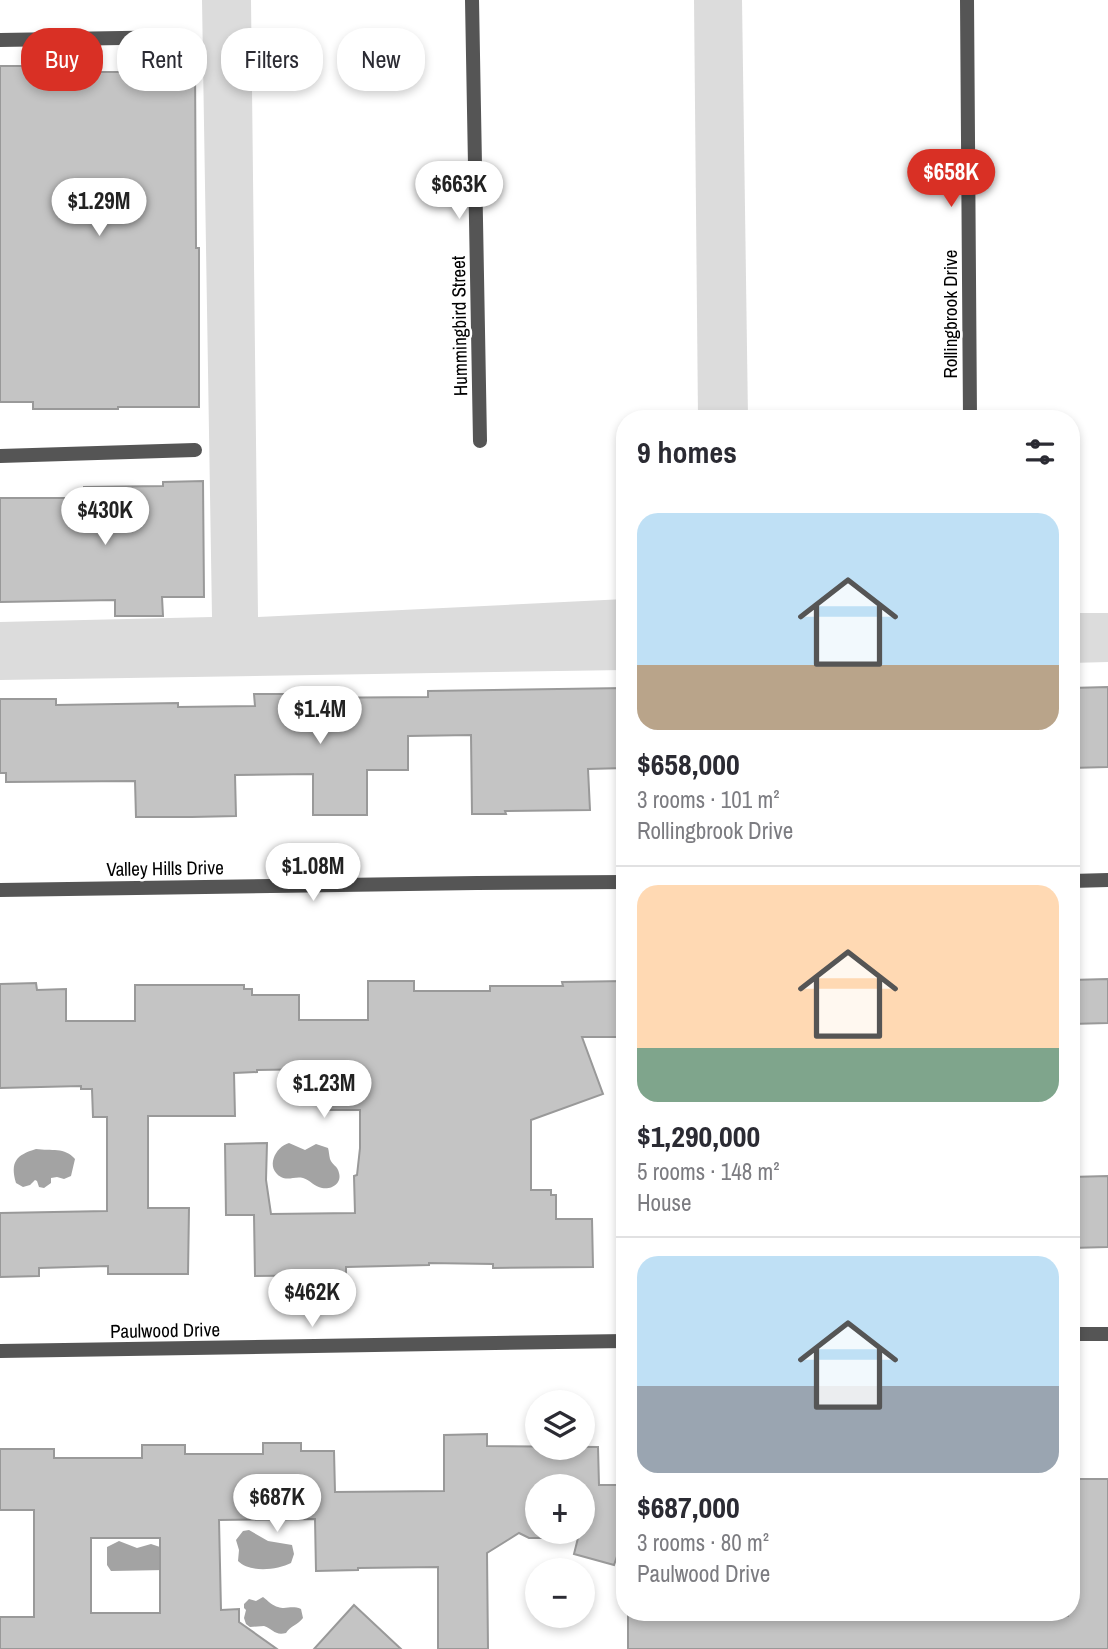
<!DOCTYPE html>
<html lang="en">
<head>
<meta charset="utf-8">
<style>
  :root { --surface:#fff; --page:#f2f2f3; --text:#2b2b33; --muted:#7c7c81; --line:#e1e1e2; --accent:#d93025 }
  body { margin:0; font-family:"Archivo Narrow",sans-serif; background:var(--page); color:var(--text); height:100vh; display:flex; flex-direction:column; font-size:26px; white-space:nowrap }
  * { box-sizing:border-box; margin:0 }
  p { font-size:23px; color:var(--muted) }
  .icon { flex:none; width:38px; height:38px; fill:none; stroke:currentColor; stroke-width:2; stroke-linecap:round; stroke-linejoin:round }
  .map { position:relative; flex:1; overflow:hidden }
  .side { position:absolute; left:616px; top:410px; width:464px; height:1211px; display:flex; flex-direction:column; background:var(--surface); border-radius:28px; box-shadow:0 4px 10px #0003 }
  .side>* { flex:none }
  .top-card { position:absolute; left:21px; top:28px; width:490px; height:63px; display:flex; gap:14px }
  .buttons { position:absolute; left:525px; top:1390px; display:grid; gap:14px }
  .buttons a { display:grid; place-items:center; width:70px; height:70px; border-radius:50%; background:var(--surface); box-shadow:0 4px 10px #0003; font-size:35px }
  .price { position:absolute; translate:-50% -60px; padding:0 16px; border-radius:24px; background:#fff; color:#222; font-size:23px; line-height:46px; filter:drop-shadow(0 2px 4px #0008) }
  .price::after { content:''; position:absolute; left:50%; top:42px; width:21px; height:16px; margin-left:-10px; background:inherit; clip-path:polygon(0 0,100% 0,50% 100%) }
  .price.active { background:var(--accent); color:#fff }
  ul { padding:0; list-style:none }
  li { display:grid; align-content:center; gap:14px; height:371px; padding:0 21px }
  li+li { border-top:2px solid var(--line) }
  li span { display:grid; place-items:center; height:217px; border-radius:21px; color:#555 }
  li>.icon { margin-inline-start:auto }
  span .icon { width:126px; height:126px; fill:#fffc; stroke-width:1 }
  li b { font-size:30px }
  h2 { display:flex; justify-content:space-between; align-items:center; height:84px; padding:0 21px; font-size:30px }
  .chip { padding:0 24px; border-radius:28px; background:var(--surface); box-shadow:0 4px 10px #0003; font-size:24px; line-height:63px }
  .chip.active { background:var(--accent); color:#fff }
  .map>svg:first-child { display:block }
</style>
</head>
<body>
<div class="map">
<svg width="1108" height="1649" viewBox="0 0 1108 1649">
  <rect width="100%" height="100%" fill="#fff"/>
  <!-- green -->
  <g fill="#dcdcdc">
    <path d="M202,0h49l7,617 367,-18v71l-625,10v-58l212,-5z"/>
    <path d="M694,0h48l6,418h-50z"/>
    <path d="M1071,613h37v49l-37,1z"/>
  </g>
  <!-- water -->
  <g fill="#a3a3a3">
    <path d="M289,1143l16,7 11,-6 12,4c1,3 1,7 2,11 2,6 8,7 9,14 3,10 -7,17 -17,15 -7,-1 -12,-8 -19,-10 -8,-2 -15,3 -22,-1 -16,-9 -6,-30 8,-34z"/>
    <path d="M36,1149c15,2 29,-2 39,10l-4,17 -7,3 -7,-2 -6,1v5l-7,5 -5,-1 -2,-6 -2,-1 -5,5 -7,2 -7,-4c-6,-21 0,-28 20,-34z"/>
    <path d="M249,1530l19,11 24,4 2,9 -3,9c-14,7 -41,10 -53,-2l1,-11 -3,-10 7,-9z"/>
    <path d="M119,1541l18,7 14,-4 15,5v21l-55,1 -4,-6v-18z"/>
    <path d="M263,1597c5,4 10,9 15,10 8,3 13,-2 23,2l2,9c-5,7 -13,8 -17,15 -11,3 -13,-4 -22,-7l-14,1 -4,-3 -2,-6 2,-8 -2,-2v-4l5,-5 7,2z"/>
    <path d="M878,1612h30l4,8 -29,6c0,-5 0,-11 -5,-14z"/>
  </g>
  <!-- building -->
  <g fill="#c4c4c4" stroke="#999" stroke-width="2" fill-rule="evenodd">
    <path d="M195,62l1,186h3v159h-81v2h-85v-7h-33v-336h66l1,6h92v-9z"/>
    <path d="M203,481l1,116h-42l1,19h-48v-16l-115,2v-104h84v-11l79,-1v-4z"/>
    <path d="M1108,687v80l-37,1v-80z"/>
    <path d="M625,688v80l-37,1 2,41 -85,1 1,3h-34l-1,-79 -63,1v34h-41v45h-54v-41l-78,1 1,41 -44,1h-56l-1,-36 -129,1v-9h-6v-74h56v6l122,-2v4l77,-1 -1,-12h38v4l136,-1v-6z"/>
    <path d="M1108,979v44l-37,1v-44z"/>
    <path d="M368,981h46v10h76v-5h73l-1,-4 63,-1v56h-43l21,57 -72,26v70h20v5h5v24h36l1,48 -100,1v-4l-64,-1v2l-83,2v8l-91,1 -1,-61h-28l-1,-71 42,-1 -1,37 5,34 84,-1 -1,-37 3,-1 3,-27v-38h-37l-1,-41 -65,1v2l-23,1 1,43h-87v92h41l-1,66h-80v-8l-69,2v8l-39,1v-64l107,-2v-94h-14l-1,-28h-11v-3l-81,2v-104l36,-1 1,7 29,-1v32h69v-36h109v4h8v6h47v25h69z"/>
    <path d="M1108,1176v71l-37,1v-71z"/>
    <path d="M487,1434v12l111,1 1,38h25l-1,54 -9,26 -40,-11 4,-16h-49l-10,-5 -32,20 1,96h-50v-82l-80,1v2l-42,1 -1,-52 -96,1 2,90 18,-1v13l38,27h-277v-32h34v-107h-34v-61h54v9h88v-13h43v9h78v-11h38v8h33l1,41 109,-1v-56zM537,1486h46v45h-46zM91,1538h69v75h-69z"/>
    <path d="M1071,1479h37v170h-480v-37h240v8l81,-1v-7h41l1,7 77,-3v-4h3z"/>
    <path d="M354,1605l47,44h-87z"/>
  </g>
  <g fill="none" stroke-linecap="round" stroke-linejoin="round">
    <!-- service -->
    <g stroke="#555" stroke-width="14">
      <path d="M0,40l182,-3"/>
      <path d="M0,456l195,-6"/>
    </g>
    <!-- minor -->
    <g stroke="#555" stroke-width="14">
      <path d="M472,0l8,441"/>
      <path d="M967,0l3,418"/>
      <path d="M1071,881l37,-1"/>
      <path d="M0,890l477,-7 148,-1"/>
      <path d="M1071,1334h37"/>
      <path d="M0,1351l625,-10"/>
    </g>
  </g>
  <g text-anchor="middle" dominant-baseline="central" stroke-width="5" stroke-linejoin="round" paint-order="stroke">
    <!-- street labels -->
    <g font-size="19" fill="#000" stroke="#fff">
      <text transform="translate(950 314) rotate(-90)">Rollingbrook Drive</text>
      <text transform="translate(459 326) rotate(-91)">Hummingbird Street</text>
      <text transform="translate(165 868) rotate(-1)">Valley Hills Drive</text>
      <text transform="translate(165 1330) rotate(-1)">Paulwood Drive</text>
    </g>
  </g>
</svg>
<div class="buttons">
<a><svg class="icon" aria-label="layers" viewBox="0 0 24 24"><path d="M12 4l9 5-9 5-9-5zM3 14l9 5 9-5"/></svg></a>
<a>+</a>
<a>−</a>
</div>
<b class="price active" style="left:951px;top:209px">$658K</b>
<b class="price" style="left:459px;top:221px">$663K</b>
<b class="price" style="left:99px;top:238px">$1.29M</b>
<b class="price" style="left:105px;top:547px">$430K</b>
<b class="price" style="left:320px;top:746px">$1.4M</b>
<b class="price" style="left:313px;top:903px">$1.08M</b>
<b class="price" style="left:324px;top:1120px">$1.23M</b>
<b class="price" style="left:312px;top:1329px">$462K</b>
<b class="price" style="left:277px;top:1534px">$687K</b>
<div class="top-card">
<a class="chip active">Buy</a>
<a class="chip">Rent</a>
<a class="chip">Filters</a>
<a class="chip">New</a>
</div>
<section class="side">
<h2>9 homes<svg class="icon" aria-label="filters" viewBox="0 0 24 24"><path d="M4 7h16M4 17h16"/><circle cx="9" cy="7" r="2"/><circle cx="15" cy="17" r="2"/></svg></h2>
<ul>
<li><span style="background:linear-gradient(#bfe0f5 70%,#b9a48a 0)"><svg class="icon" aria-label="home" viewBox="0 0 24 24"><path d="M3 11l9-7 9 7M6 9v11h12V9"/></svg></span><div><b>$658,000</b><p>3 rooms · 101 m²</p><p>Rollingbrook Drive</p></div></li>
<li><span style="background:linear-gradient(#ffd9b3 75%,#7fa58c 0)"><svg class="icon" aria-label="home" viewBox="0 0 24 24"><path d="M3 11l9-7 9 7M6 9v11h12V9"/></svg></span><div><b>$1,290,000</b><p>5 rooms · 148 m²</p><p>House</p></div></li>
<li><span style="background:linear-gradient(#bfe0f5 60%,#9aa5b1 0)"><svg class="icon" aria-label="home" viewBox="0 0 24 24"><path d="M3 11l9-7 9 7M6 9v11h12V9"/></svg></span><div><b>$687,000</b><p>3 rooms · 80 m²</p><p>Paulwood Drive</p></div></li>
</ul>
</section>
</div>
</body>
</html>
